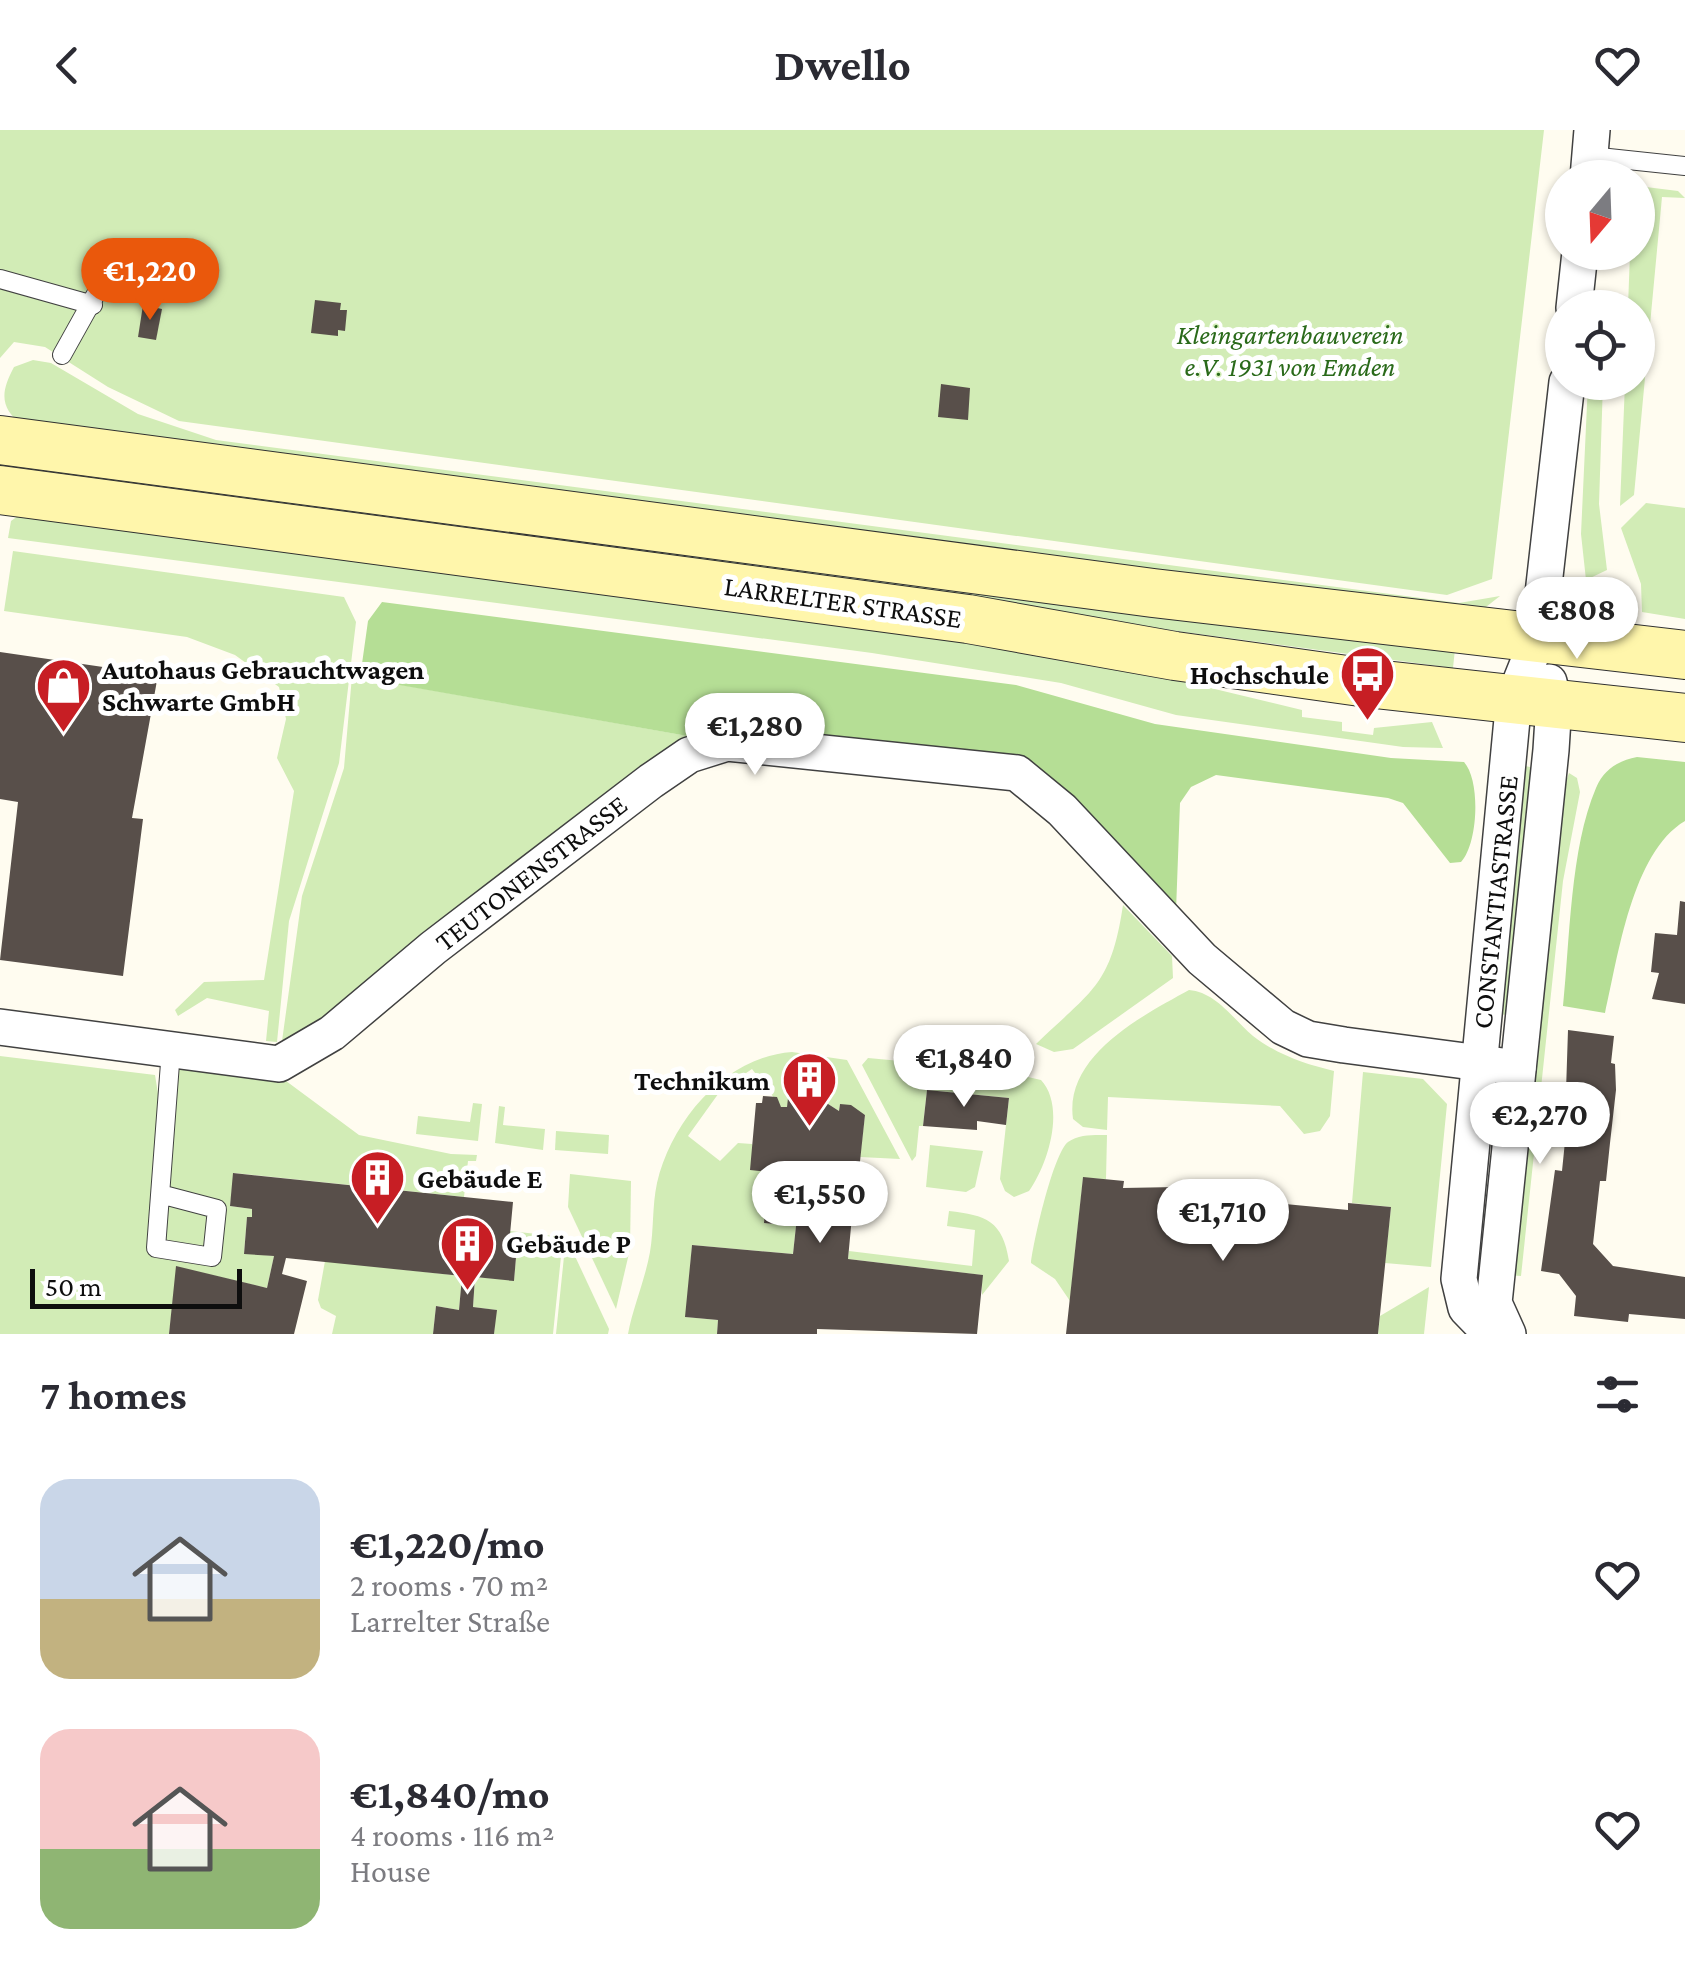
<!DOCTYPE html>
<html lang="en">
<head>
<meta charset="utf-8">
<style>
  :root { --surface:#fff; --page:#f2f2f3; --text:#2b2b33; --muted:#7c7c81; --accent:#ea580c }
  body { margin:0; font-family:"Crimson Pro",serif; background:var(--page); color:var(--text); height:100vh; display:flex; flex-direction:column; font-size:38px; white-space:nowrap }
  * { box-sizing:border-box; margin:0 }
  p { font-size:32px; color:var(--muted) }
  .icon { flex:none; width:55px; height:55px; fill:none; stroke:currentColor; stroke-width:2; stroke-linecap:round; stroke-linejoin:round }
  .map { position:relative; height:1204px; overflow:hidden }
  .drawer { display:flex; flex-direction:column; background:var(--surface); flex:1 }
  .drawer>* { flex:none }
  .needle { width:65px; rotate:199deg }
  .buttons { position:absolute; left:1545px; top:30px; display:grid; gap:20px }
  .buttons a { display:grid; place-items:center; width:110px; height:110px; border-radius:50%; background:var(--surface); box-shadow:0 2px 8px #0004; font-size:50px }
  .scale { position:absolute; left:30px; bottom:25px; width:212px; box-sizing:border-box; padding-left:10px; border:5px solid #0e0e0e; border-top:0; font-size:28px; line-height:35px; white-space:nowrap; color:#0e0e0e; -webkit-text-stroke:8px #fff; paint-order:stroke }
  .price { position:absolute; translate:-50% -85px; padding:0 22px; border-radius:35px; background:#fff; color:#222; font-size:32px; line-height:65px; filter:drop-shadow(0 2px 5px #0008) }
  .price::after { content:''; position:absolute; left:50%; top:60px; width:30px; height:22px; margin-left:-15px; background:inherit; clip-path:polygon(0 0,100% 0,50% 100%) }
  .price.current { background:var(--accent); color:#fff }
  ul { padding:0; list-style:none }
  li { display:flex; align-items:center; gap:30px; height:250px; padding:0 40px }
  li span { display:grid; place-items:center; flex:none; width:280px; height:200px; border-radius:30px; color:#555 }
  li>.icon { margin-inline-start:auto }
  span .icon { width:120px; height:120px; fill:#fffc; stroke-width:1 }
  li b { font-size:42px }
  h2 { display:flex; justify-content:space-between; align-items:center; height:120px; padding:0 40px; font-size:42px }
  header { display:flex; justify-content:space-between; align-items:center; height:130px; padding:0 40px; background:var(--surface); font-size:45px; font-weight:700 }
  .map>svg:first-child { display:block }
</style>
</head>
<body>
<header><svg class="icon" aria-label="back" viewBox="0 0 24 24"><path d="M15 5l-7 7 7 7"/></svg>Dwello<svg class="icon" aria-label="heart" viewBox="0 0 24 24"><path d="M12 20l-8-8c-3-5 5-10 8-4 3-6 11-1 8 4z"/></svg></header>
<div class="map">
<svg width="1685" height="1204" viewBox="0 0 1685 1204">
  <rect width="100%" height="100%" fill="#fffcf0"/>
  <!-- green -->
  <g fill="#d2ecb6">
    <path d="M0,0h1544l-52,449 -45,16 -1268,-174 -71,-34 -63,-40 -31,-5 -14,16z"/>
    <path d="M1638,56l40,5 7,7 -23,-1 -28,298 -14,11 5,-123 13,-1v-74l-10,-1 2,-54 8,-1z"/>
    <path d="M33,230l18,3 87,51 78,26 1243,163 41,-7 -23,18 -1454,-188c-23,-18 -23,-33 -9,-59z"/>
    <path d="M1588,253h15l-4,121 8,66 -21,10 -5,-46z"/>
    <path d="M0,328l1455,191 -2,19 -1453,-194z"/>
    <path d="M1646,373l39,5v111l-43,-7 -1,-28 -20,-56z"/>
    <path d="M22,383l989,127 291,70v7l40,5v9l31,4 1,-7 58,-6 11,26 -40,-1 -227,-32 -115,-32 -189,-30 -864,-115 3,-17z"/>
    <path d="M13,421l331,46 12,25 -17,141 -50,158 -12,121 -11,-1 3,-30 -62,-13 -29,18 -3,-6 29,-28 60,-2 30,-189 -17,-33 9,-39 -7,-32 -44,-32 -48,-18 -183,-26z"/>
    <path d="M352,546l375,67 -445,335 77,57 92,19 26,1 -1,6h-8l-4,36 -230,-24 -4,33 22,3v8l-5,1 -3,35 30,3 -7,32 -90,-21 -8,67h-169v-278l155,19 6,37 6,-62 112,13 23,-167 42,-128z"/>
    <path d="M1525,636l10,2 -24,241 -7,6 -5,-4z"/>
    <path d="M1569,643l8,5 3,14 -17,89 -42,395 -14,-1 56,-485z"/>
    <path d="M1123,775l49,51 1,22 -100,71 -19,3 -18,-8c56,-54 75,-58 87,-139z"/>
    <path d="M1189,860c27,2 45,30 64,46 25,19 52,28 81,35l-4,45 -10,15 -16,3 -24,-28 -172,-9 -1,33 -24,-3 -10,-8c-9,-64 71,-104 116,-129z"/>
    <path d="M792,922l55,8 53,99 -40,-2 5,-42 -25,-11 -1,7 -14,-9 -11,-1 -1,7 -24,-9 -2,8h-6l-29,-38 -31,21 -33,46 32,25 18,-18 14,1 24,29 -1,12h-8l-3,38 32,3 -3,28 -101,-9 -6,72 32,3 -1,14h-89c5,-27 17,-54 22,-82 4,-23 2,-46 7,-69 15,-63 68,-126 135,-131z"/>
    <path d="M868,928l130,12 43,10c25,27 7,84 -12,111l-15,6 -9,-6 -5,-12 9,-81 -82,-8 -4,36h-4l-3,30 -4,5 -50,-96z"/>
    <path d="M1363,942l60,7 24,25 -16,163 -46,-4 6,-56 -39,-4z"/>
    <path d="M473,973l9,1 -4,37 -62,-7 2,-18 52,6z"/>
    <path d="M499,976l6,1 -2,18 42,4 -2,21 -48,-7z"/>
    <path d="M556,1001l53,4 -1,19 -53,-4z"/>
    <path d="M1107,1005l-1,44 -23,-1 -13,123 -15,-22 -24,-16c2,-20 22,-109 37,-121 11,-8 27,-7 39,-7z"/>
    <path d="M930,1015l53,6 -8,36 -9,5 -40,-5z"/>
    <path d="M570,1044l61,7 -1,68 -14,60 -48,-102z"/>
    <path d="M949,1081c37,4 54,10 60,50l-27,34v-20l-134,-16 1,-8 123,15 3,-36 -28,-4z"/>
    <path d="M510,1101l53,6 -10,97h-59l2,-24 -23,-3 2,-30 39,3 3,-33 -8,-2z"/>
    <path d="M566,1107l43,92 -1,5h-52z"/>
    <path d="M325,1131l137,15 -3,34 -23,-4 -3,28h-101l4,-18 -15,-8 -3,-8z"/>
    <path d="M1429,1157l-5,47h-46l2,-18z"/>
  </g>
  <!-- forest -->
  <g fill="#b5de95">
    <path d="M382,472l634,83 139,39 236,34 73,4c17,19 14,82 -3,100l-11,1 -47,-60 -15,-5 -172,-23 -25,12 -11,16 -4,108 -142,-127 -307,-41 -367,-65 8,-57z"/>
    <path d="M1637,627l48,5v59c-53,31 -67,136 -80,192l-42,-7c7,-66 7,-157 33,-218 8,-19 22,-27 41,-31z"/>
  </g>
  <!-- building -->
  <g fill="#584f4a">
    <path d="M315,170l26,3 -1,7h7l-2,21 -7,-1v6l-27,-3z"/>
    <path d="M143,175l19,4 -6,31 -18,-3z"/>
    <path d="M941,254l29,4 -2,32 -30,-3z"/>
    <path d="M0,522l158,23 -26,143 11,1 -20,157 -123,-16 18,-158 -18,-3z"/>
    <path d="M1680,771l5,1v102l-33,-5 7,-26 -8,-1 4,-39 22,2z"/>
    <path d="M1568,900l46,6 -3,27 4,1 1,26 -6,53 -4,38h-6l-7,63 20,22 72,11v42l-56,-5 -1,8 -54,-6 2,-20 -17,-22 -18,-3 14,-101 7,1 8,-79 -4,-1z"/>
    <path d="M927,960l82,8 -3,27 -29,-4v9l-54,-4z"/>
    <path d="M763,966l14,1 4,10h6l1,-9 25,10v-7l12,1 14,9 1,-7 11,1 14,10 -7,65 -14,-1 -2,15 12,1 -6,64 135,16 -6,59 -160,-5v5h-100l1,-14 -33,-3 7,-72 101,9 3,-28 -32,-3 3,-39 8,1 1,-12 -26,-3 6,-67h6z"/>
    <path d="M233,1043l280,29 -4,43 8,1 -3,35 -39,-4 -2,30 24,3 -3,24h-61l3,-28 23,4 3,-34 -176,-18 -4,16 25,7 -13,53h-125l7,-68 91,22 7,-32 -30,-2 3,-37h5v-8l-22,-3z"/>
    <path d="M1083,1047l41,4 -1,7 54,-1v7l21,2v-7l17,2v6h70v7l63,6v-7l43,4 -13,127h-312z"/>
  </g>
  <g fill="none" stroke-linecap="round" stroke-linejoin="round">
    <defs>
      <g id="lane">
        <path d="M1590,26l95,10"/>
        <path d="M0,149l93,26"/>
        <path d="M62,225l49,-88"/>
        <path d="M160,1064l57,15 -5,48 -56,-9 15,-198"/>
      </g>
      <g id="street">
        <path d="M1588,48l4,-48"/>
        <path d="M1574,178l6,-56"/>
        <path d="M0,897l279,37 53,-31 101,-85 218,-167 38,-26 38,-12 290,30 45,37 140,149 81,68 25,12 36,6 174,23"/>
        <path d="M1491,1204l-25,-26 -7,-29 55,-581 24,-60 29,-256"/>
        <path d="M1508,1204l-14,-31 57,-553 3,-47 -5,-21"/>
      </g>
      <g id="secondary">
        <path d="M0,310l1153,153 532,62"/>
        <path d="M0,360l968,129 207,37 200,28 310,34"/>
      </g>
    </defs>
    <!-- lane casing -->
    <use href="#lane" stroke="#414141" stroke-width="20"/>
    <!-- street casing -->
    <use href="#street" stroke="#414141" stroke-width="38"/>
    <!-- secondary casing -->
    <use href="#secondary" stroke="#303030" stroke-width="50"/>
    <!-- lane -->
    <use href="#lane" stroke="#fff" stroke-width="18"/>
    <!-- street -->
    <use href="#street" stroke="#fff" stroke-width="35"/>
    <!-- secondary -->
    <use href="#secondary" stroke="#fff6ab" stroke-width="48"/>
  </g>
  <!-- icons -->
  <defs>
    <symbol id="bus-pin" viewBox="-11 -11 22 30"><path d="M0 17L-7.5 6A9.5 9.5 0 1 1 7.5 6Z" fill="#c71e24" stroke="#fff"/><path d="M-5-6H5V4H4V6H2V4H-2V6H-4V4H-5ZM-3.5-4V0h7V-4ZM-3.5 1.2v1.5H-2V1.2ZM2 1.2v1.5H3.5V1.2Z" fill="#fff"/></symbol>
    <symbol id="shop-pin" viewBox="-11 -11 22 30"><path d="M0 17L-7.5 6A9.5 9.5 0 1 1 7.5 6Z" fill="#c71e24" stroke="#fff"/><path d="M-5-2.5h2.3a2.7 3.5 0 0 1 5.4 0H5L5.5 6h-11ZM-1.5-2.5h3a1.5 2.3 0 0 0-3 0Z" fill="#fff"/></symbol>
    <symbol id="building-pin" viewBox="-11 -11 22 30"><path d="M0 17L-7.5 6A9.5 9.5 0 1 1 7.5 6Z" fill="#c71e24" stroke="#fff"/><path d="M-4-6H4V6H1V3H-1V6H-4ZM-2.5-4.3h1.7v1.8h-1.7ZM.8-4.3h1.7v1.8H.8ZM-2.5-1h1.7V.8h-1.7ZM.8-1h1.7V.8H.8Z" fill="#fff"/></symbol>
  </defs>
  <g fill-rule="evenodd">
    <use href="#bus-pin" x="1336" y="512" width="63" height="86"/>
    <use href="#shop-pin" x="32" y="524" width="63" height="86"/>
    <use href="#building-pin" x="778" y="918" width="63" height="86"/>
    <use href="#building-pin" x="346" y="1016" width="63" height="86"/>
    <use href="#building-pin" x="436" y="1082" width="63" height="86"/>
  </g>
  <g text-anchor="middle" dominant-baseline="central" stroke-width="10" stroke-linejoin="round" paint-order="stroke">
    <!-- park labels -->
    <g font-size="28" font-style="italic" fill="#2a6a1a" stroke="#fff">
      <text x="1290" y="204">Kleingartenbauverein<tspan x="1290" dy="32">e.V. 1931 von Emden</tspan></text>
    </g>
    <!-- street labels -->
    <g font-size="28" fill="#0e0e0e" stroke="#fff">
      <text transform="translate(843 472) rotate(8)">LARRELTER STRASSE</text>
      <text transform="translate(531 743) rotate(-38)">TEUTONENSTRASSE</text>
      <text transform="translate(1495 772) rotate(-84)">CONSTANTIASTRASSE</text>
    </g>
    <!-- poi labels -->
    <g font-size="28" font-weight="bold" fill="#0e0e0e" stroke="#fff" text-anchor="start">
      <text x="102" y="539">Autohaus Gebrauchtwagen<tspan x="102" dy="32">Schwarte GmbH</tspan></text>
      <text x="1329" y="544" text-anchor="end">Hochschule</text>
      <text x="770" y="950" text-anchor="end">Technikum</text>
      <text x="417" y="1048">Gebäude E</text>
      <text x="506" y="1113">Gebäude P</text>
    </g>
  </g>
</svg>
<div class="buttons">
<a><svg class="needle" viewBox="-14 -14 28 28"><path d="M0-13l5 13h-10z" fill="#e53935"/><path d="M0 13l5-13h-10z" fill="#7c7c81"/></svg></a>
<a><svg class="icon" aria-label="locate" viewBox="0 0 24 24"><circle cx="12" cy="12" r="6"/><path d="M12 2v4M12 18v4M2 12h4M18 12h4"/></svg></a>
</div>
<div class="scale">50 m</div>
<b class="price current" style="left:150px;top:193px">€1,220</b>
<b class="price" style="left:1577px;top:532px">€808</b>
<b class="price" style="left:755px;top:648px">€1,280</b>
<b class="price" style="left:964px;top:980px">€1,840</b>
<b class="price" style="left:1540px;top:1037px">€2,270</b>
<b class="price" style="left:820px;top:1116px">€1,550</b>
<b class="price" style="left:1223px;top:1134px">€1,710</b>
</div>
<section class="drawer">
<h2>7 homes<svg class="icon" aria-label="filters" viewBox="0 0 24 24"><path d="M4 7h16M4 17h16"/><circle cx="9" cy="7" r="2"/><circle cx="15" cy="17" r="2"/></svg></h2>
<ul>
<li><span style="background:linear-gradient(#c9d6e8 60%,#c2b280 0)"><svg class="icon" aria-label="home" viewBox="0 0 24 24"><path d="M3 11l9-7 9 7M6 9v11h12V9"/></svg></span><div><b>€1,220/mo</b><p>2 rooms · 70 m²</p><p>Larrelter Straße</p></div><svg class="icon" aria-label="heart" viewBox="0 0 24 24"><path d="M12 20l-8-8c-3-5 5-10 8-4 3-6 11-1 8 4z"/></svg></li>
<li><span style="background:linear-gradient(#f6c9c9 60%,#8fb573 0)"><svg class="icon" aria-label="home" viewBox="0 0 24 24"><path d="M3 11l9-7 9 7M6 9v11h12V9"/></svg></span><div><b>€1,840/mo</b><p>4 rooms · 116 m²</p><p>House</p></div><svg class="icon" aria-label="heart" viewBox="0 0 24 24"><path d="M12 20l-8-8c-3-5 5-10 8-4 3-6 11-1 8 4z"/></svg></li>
</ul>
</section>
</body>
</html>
